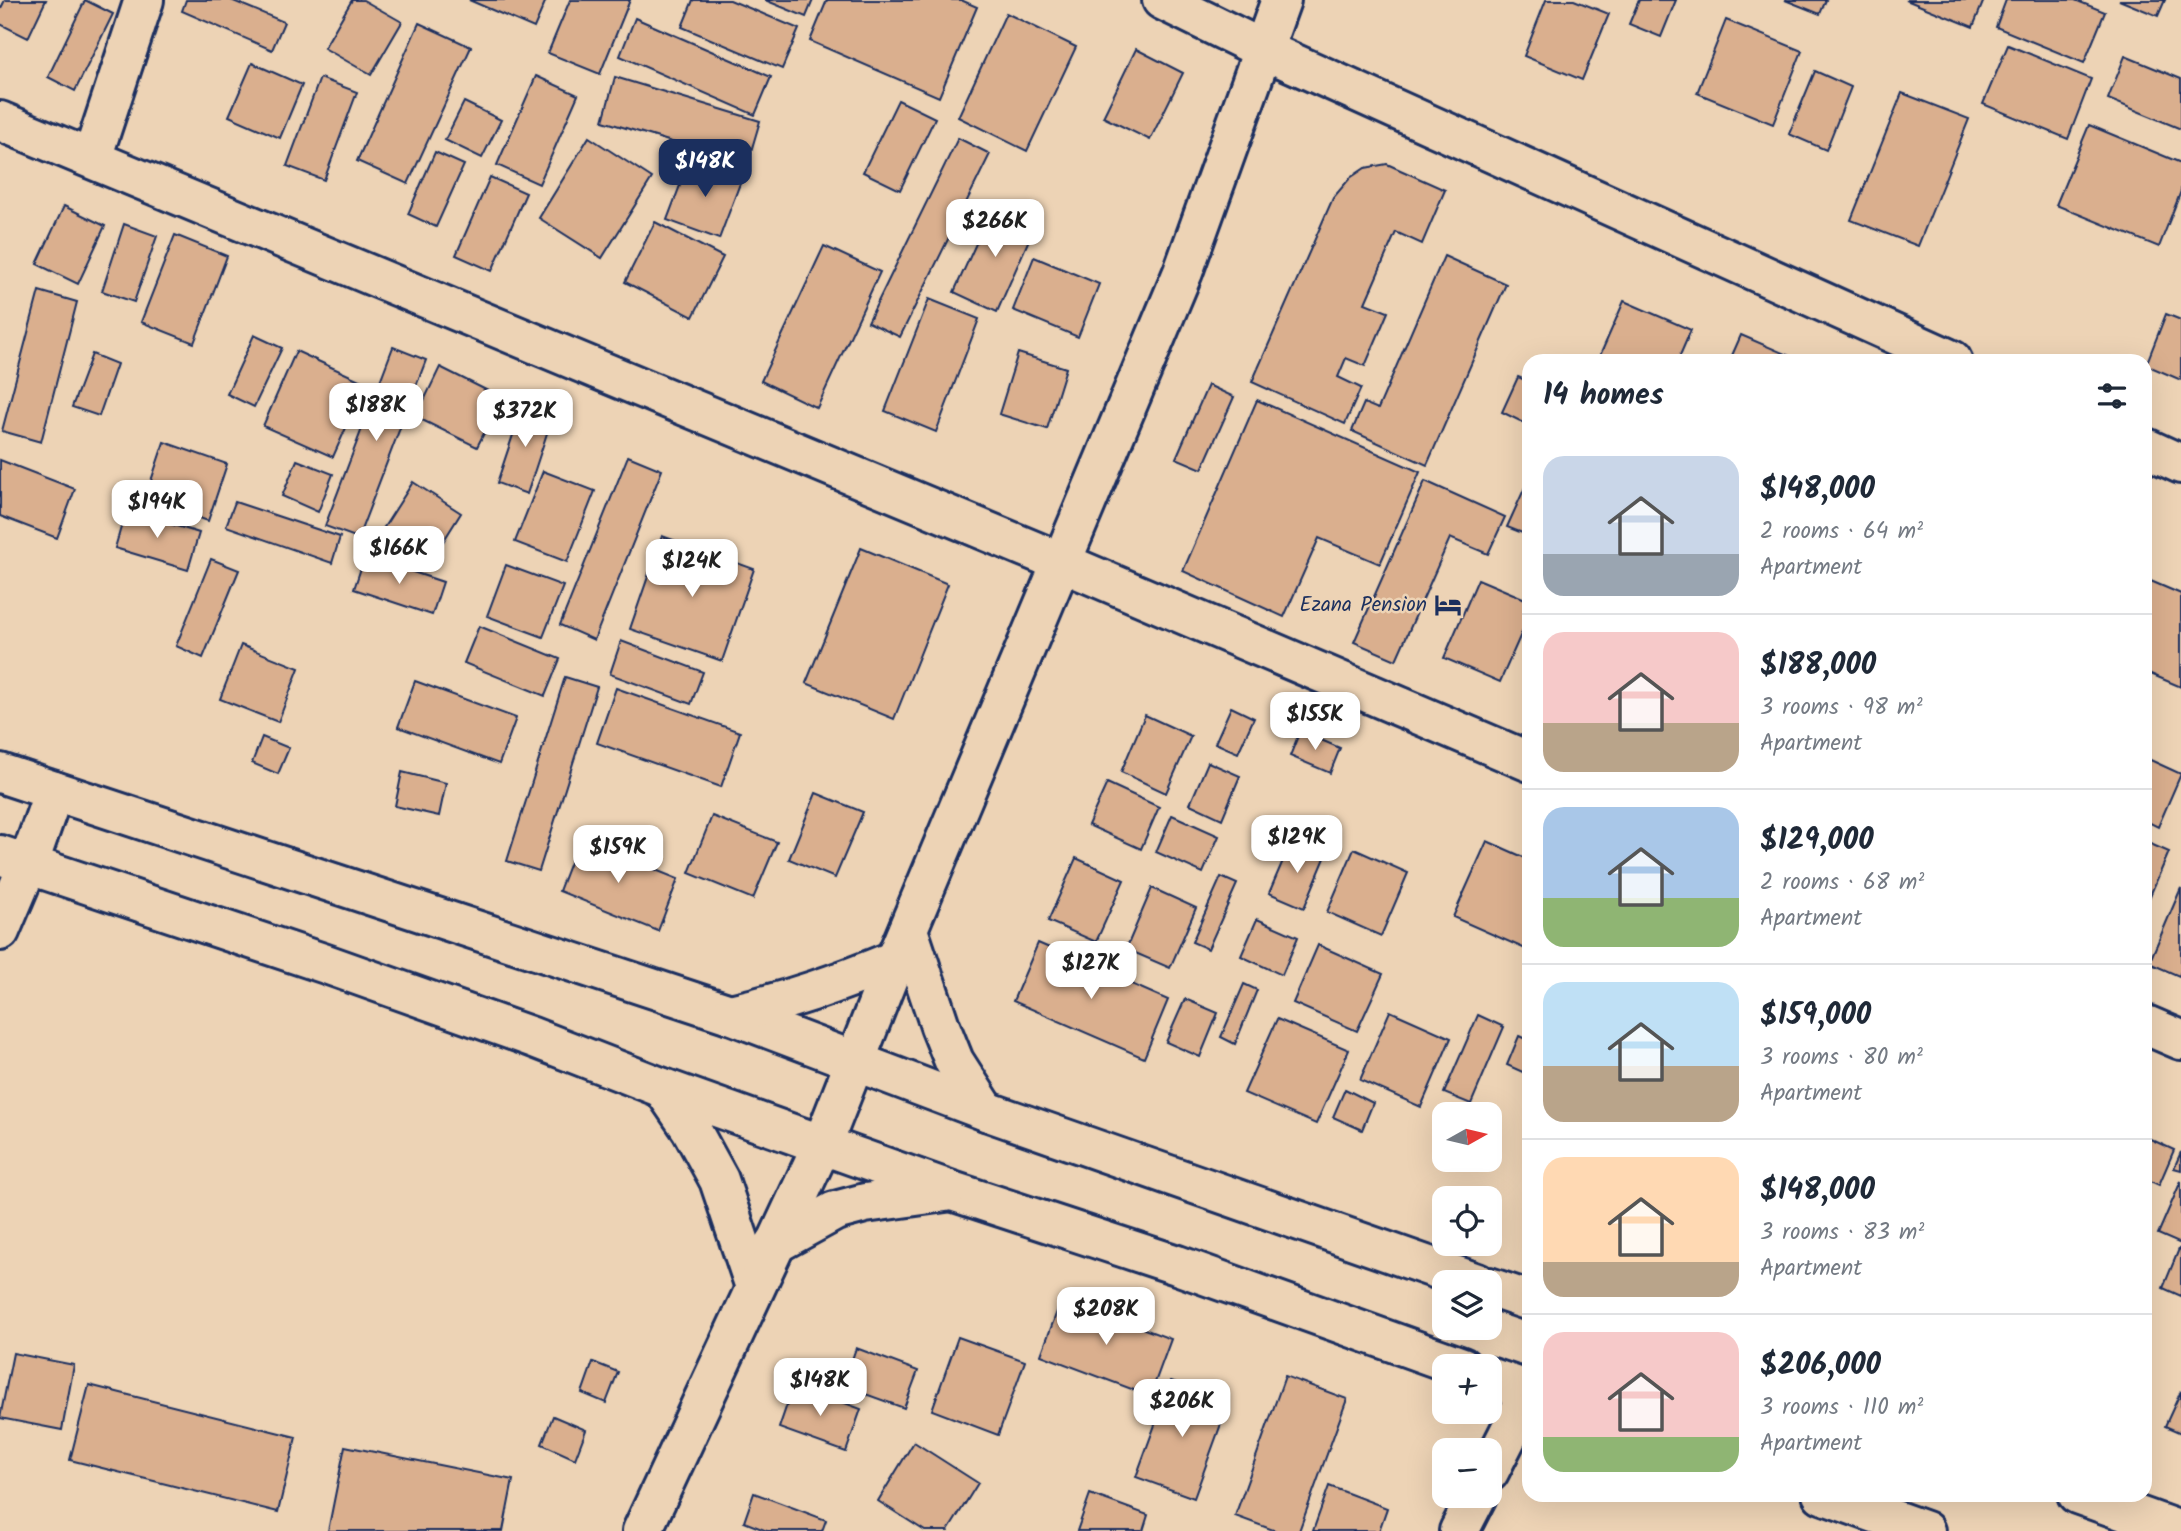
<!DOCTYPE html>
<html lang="en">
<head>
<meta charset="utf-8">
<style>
  :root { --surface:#fff; --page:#f2f2f3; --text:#1f2937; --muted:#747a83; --line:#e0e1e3; --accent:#1b2f5e }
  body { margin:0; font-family:Kalam,sans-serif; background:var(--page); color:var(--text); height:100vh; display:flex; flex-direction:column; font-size:26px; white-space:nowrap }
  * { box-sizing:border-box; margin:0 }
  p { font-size:23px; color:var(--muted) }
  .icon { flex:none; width:38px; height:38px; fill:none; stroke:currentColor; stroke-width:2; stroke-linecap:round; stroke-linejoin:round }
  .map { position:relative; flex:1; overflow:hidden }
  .panel { position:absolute; left:1522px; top:354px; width:630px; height:1148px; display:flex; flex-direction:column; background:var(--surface); border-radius:21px; box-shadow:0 7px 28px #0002 }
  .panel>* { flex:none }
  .needle { width:46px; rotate:82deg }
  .fabs { position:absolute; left:1432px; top:1102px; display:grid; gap:14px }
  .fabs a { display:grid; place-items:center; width:70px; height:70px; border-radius:14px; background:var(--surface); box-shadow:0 7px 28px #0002; font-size:35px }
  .price { position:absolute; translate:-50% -60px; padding:0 16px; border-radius:14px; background:#fff; color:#222; font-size:23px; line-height:46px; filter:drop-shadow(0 2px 4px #0008) }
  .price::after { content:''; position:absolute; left:50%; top:42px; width:21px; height:16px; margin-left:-10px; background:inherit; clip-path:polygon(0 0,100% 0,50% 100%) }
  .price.active { background:var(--accent); color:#fff }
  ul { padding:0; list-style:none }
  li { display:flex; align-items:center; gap:21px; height:175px; padding:0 21px }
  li+li { border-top:2px solid var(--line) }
  li span { display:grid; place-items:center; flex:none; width:196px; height:140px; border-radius:21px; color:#555 }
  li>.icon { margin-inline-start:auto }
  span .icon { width:84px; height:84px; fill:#fffc; stroke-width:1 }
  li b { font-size:30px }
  h2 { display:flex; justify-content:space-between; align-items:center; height:84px; padding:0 21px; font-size:30px }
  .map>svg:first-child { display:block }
</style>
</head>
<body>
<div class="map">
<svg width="2181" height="1531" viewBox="0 0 2181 1531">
  <rect width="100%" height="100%" fill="#edd3b5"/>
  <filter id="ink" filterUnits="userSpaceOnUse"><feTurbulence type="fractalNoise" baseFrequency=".0143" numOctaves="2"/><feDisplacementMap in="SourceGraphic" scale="14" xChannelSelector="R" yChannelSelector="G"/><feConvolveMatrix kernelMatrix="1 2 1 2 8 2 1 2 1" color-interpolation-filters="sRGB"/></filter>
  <g filter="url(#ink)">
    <!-- building -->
    <g fill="#daaf8e" stroke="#1b2f5e" stroke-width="2">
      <path d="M5,0h41l-18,38 -28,-14v-14z"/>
      <path d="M85,0l28,14 -38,77 -27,-14z"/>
      <path d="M186,0h45l53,22 -12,28 -90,-39z"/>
      <path d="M352,0h11l39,22 -31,53 -47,-27z"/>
      <path d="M469,0h77l-12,28z"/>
      <path d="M570,0h60l-30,74 -52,-21z"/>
      <path d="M693,0h37l69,29 -17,40 -100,-42z"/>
      <path d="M765,0h48l-7,17z"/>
      <path d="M827,0h134l16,7 -38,90 -129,-56z"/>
      <path d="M1546,0h28l35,14 -27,66 -58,-24z"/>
      <path d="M1639,0h37l-15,37 -32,-13z"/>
      <path d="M1785,0h41l-6,14z"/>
      <path d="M1906,0h78l-11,27z"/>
      <path d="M2006,0h69l30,12 -21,51 -88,-36z"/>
      <path d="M2119,0h46l-7,16z"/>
      <path d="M1006,13l70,34 -49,104 -69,-34z"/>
      <path d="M635,18l136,59 -16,38 -135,-59z"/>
      <path d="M1726,20l76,31 -29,73 -76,-31z"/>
      <path d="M419,23l52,24 -63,137 -51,-23z"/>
      <path d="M2008,45l83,34 -23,60 -85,-35z"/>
      <path d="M1136,49l47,24 -33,67 -47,-23z"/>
      <path d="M2125,56l56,23v50l-73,-30z"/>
      <path d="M252,63l50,22 -22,53 -51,-22z"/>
      <path d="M1815,71l36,16 -25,63 -37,-16z"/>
      <path d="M536,76l42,19 -39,89 -42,-19z"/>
      <path d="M615,77l145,44 -13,44 -144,-44z"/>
      <path d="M320,78l37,14 -33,88 -37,-14z"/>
      <path d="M1902,93l67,26 -51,127 -67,-26z"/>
      <path d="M898,100l37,18 -35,72 -37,-18z"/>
      <path d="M464,102l37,18 -19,38 -37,-18z"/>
      <path d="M2089,125l92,38v28l-22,56 -103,-42z"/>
      <path d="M589,137l63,41 -50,80 -63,-40z"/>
      <path d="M958,138l32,16 -90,183 -32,-15z"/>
      <path d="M435,152l29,13 -28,62 -28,-13z"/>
      <path d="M690,159l52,19 -23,61 -52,-19z"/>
      <path d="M1387,164l58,26 -23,54 -26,-12 -31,71 23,9 -23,54 -19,-8 -8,19 23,11 -16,36 -93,-42 81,-184 17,-20 15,-10z"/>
      <path d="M490,177l36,16 -34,78 -36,-16z"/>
      <path d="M64,206l41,20 -27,58 -41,-20z"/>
      <path d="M993,206l42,20 -38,86 -43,-20z"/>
      <path d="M655,222l68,35 -30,60 -68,-35z"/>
      <path d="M124,224l33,12 -23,66 -32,-11z"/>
      <path d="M175,235l52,21 -33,87 -53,-21z"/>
      <path d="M824,246l56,26 -63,136 -56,-27z"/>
      <path d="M1444,256l62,28 -79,181 -75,-34 12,-28 14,6z"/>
      <path d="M1034,257l65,27 -21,53 -65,-27z"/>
      <path d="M39,291l38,11 -36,140 -39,-11z"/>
      <path d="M929,299l50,20 -43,113 -51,-21z"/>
      <path d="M1624,301l67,29 -13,30h-80z"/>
      <path d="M2166,314l15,6v60l-35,-15z"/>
      <path d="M254,335l28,13 -28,59 -27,-13z"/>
      <path d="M1741,335l58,25h-69z"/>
      <path d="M393,347l33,13 -68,178 -33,-12z"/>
      <path d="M296,351l70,32 -33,74 -70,-31z"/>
      <path d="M1018,353l48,15 -19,61 -48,-15z"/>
      <path d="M92,354l25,10 -18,52 -27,-9z"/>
      <path d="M440,367l62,31 -25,49 -61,-30z"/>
      <path d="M1518,377l12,5v44l-28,-14z"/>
      <path d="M1208,385l26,12 -32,72 -26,-11z"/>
      <path d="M1257,400l163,72 -40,92 -61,-26 -35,79 -101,-46z"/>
      <path d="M523,405l30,10 -26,79 -30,-11z"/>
      <path d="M164,442l63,22 -19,57 -63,-22z"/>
      <path d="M628,456l34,14 -68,170 -34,-15z"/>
      <path d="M0,460l75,29 -18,49 -57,-22z"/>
      <path d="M297,460l36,14 -15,38 -36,-16z"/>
      <path d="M543,471l52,20 -28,71 -52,-20z"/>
      <path d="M1425,481l80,36 -17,37 -38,-16 -54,122 -42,-18z"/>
      <path d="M413,482l48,31 -32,51 -48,-32z"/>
      <path d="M1526,485l4,2v49l-23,-9z"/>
      <path d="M235,502l105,35 -8,26 -106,-37z"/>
      <path d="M126,510l73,23 -11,37 -73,-22z"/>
      <path d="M662,536l92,33 -32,92 -92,-32z"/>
      <path d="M861,548l87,36 -54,135 -88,-36z"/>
      <path d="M365,556l78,26 -11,33 -78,-26z"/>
      <path d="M211,559l28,11 -36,88 -27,-12z"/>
      <path d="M506,565l57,21 -20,51 -56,-21z"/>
      <path d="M1478,579l52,22v13l-30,68 -56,-24z"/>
      <path d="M2146,579l35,15v93l-35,-15z"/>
      <path d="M479,626l81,33 -15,37 -81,-33z"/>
      <path d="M621,641l82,31 -12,32 -81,-30z"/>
      <path d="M241,645l58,23 -21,54 -58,-23z"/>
      <path d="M565,677l32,10 -58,184 -32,-10z"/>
      <path d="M415,681l101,37 -17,46 -101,-37z"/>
      <path d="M616,688l124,44 -19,55 -124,-44z"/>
      <path d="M1231,707l23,11 -16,35 -23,-10z"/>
      <path d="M1145,715l46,21 -25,57 -45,-21z"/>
      <path d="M1300,731l40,17 -10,25 -40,-17z"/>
      <path d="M262,737l27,11 -11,26 -26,-11z"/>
      <path d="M2146,758l35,16 -23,53 -12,-6z"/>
      <path d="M1208,762l32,14 -18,43 -32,-15z"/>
      <path d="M402,772l44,11 -7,33 -44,-10z"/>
      <path d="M1107,783l52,24 -18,42 -53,-24z"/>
      <path d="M816,793l47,19 -28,66 -46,-19z"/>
      <path d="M1172,815l47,21 -16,37 -47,-21z"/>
      <path d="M712,816l65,26 -24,57 -64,-26z"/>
      <path d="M579,839l99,40 -20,52 -99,-40z"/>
      <path d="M1487,841l43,19v91l-77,-34z"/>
      <path d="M1291,842l34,16 -21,50 -35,-15z"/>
      <path d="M2146,842l23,10 -23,53z"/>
      <path d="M1354,849l54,24 -27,63 -54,-24z"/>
      <path d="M1076,858l48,22 -28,62 -48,-21z"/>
      <path d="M1221,877l16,7 -29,65 -16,-7z"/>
      <path d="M1152,888l44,20 -26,60 -44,-19z"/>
      <path d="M2181,888v83l-2,5 -30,-13z"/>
      <path d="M1257,919l41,18 -16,38 -41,-19z"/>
      <path d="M1038,943l130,57 -24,58 -131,-57z"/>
      <path d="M1318,945l65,29 -26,57 -64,-28z"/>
      <path d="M1244,984l13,6 -22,54 -14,-7z"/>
      <path d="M1185,999l33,14 -18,44 -34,-15z"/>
      <path d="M1390,1011l61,27 -30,69 -61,-27z"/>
      <path d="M1478,1015l26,12 -33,77 -27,-11z"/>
      <path d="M1277,1019l72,31 -33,74 -72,-31z"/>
      <path d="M1519,1036l11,5v28l-3,5 -20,-9z"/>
      <path d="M1345,1089l28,14 -11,27 -29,-13z"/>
      <path d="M2146,1137l28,13 -15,35 -13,-6z"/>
      <path d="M2181,1152v18l-7,-2z"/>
      <path d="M2181,1181v63l-23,-10z"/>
      <path d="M2179,1249l2,1v46l-18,-8z"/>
      <path d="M1062,1298l109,41 -21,57 -109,-41z"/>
      <path d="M958,1337l67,24 -27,74 -66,-25z"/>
      <path d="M856,1348l62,23 -14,37 -61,-22z"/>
      <path d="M13,1353l61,12 -12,65 -62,-12z"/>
      <path d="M593,1362l25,10 -12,31 -24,-10z"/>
      <path d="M1285,1376l62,23 -48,132h-23l-41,-15z"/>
      <path d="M1171,1381l58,21 -35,96 -58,-21z"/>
      <path d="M794,1384l67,25 -15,43 -67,-24z"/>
      <path d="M89,1385l207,52 -18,75 -208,-52z"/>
      <path d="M2181,1391v42l-16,-7z"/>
      <path d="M553,1416l33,14 -11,29 -33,-15z"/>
      <path d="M914,1442l64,41 -30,48h-23l-47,-30z"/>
      <path d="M345,1446l168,34 -10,51h-175z"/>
      <path d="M1329,1486l58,22 -8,23h-66z"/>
      <path d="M754,1493l72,27 -4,11h-55l-23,-9z"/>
      <path d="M1090,1494l58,21 -5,16h-66z"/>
    </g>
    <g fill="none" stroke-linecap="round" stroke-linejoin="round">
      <defs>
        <g id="minor">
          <path d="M1162,0l100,49 690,311"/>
          <path d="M0,121l1061,441 469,200"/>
          <path d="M92,158l52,-158"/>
          <path d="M2146,448l35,16"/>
          <path d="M0,773l730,241 256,97 491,172"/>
          <path d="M0,855l326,109 206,73 131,51 289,103 225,74 285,102"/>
          <path d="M908,930l32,96 14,35 32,50"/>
          <path d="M0,931l28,-66 26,-74"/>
          <path d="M730,1014c59,-13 109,-31 165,-54"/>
          <path d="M2146,1025l35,15"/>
          <path d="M663,1088l28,41 28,51 36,107"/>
          <path d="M775,1244l60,-33 30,-8 80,-11"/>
          <path d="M1489,1287l41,14"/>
          <path d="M1489,1377l41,14"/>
          <path d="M1489,1472l41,-81"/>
          <path d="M1822,1494l103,37"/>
          <path d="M2077,1494l103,37"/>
          <path d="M642,1531l180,-386 73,-185 288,-688 98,-272"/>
          <path d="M1459,1531l18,-35"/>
        </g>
      </defs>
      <!-- minor casing -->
      <use href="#minor" stroke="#1b2f5e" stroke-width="44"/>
      <!-- minor -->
      <use href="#minor" stroke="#edd3b5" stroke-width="38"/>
    </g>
  </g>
  <!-- icons -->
  <defs>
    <symbol id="hotel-bare" viewBox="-9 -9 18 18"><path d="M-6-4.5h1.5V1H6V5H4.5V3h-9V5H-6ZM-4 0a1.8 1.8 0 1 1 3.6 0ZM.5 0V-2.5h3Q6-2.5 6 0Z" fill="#1b2f5e" stroke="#edd3b5" stroke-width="2.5" paint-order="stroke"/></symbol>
  </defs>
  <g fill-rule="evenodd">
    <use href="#hotel-bare" x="1429" y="586" width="38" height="38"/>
  </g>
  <g text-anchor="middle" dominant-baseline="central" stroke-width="5" stroke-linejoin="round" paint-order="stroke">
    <!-- poi labels -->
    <g font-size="21" fill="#1b2f5e" stroke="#edd3b5" text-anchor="end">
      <text x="1427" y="605">Ezana Pension</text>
    </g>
  </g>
</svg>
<div class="fabs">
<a><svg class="needle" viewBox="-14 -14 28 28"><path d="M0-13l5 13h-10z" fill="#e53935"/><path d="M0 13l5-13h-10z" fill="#747a83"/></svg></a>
<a><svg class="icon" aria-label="locate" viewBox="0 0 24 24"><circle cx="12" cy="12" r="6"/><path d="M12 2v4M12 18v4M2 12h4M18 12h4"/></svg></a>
<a><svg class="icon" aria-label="layers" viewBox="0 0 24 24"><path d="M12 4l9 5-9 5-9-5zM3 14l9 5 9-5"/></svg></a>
<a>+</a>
<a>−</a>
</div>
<b class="price active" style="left:705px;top:199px">$148K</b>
<b class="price" style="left:995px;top:259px">$266K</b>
<b class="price" style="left:376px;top:443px">$188K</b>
<b class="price" style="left:525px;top:449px">$372K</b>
<b class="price" style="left:157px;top:540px">$194K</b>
<b class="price" style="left:399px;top:586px">$166K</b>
<b class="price" style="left:692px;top:599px">$124K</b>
<b class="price" style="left:1315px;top:752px">$155K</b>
<b class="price" style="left:1297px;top:875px">$129K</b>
<b class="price" style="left:618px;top:885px">$159K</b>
<b class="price" style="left:1091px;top:1001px">$127K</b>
<b class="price" style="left:1106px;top:1347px">$208K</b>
<b class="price" style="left:820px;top:1418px">$148K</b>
<b class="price" style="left:1182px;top:1439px">$206K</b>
<section class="panel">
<h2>14 homes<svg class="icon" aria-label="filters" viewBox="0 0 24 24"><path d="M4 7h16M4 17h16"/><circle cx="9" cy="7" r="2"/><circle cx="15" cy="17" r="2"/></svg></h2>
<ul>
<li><span style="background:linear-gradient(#c9d6e8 70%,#9aa5b1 0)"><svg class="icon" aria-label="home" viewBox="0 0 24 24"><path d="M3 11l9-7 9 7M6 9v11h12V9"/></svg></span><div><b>$148,000</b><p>2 rooms · 64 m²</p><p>Apartment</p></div></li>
<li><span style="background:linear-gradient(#f6c9c9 65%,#b9a48a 0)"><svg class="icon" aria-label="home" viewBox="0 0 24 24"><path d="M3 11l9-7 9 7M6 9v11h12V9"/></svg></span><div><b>$188,000</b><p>3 rooms · 98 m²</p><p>Apartment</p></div></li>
<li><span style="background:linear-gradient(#a9c7e8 65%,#8fb573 0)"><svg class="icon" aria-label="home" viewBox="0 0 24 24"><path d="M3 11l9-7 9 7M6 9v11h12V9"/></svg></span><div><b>$129,000</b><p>2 rooms · 68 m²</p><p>Apartment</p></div></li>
<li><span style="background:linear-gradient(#bfe0f5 60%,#b9a48a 0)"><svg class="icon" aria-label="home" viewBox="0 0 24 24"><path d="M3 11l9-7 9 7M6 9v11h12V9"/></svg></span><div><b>$159,000</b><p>3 rooms · 80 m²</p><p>Apartment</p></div></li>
<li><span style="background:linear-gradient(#ffd9b3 75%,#b9a48a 0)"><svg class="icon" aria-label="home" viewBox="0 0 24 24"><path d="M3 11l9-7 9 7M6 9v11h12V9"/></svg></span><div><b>$148,000</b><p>3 rooms · 83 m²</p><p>Apartment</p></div></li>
<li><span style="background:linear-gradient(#f6c9c9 75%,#8fb573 0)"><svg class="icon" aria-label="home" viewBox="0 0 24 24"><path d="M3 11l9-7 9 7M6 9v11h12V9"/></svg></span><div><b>$206,000</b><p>3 rooms · 110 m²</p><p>Apartment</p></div></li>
</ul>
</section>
</div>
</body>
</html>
